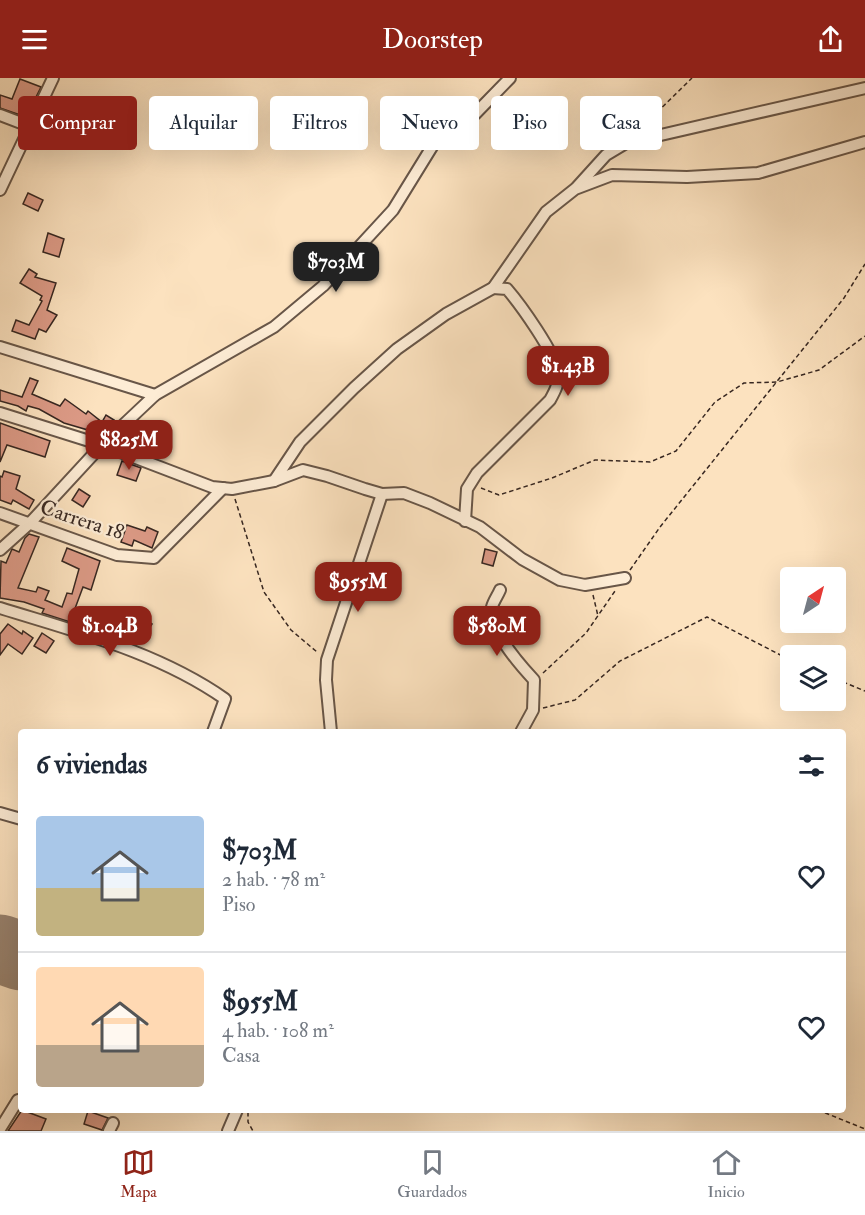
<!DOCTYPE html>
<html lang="es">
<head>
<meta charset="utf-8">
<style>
  :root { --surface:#fff; --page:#f2f2f3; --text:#1f2937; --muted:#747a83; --line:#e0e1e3; --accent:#8f2418 }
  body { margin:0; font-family:"IM FELL Double Pica",serif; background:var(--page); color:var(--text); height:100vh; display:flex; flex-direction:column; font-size:22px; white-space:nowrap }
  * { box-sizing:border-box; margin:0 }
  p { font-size:20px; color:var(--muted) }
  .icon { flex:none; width:33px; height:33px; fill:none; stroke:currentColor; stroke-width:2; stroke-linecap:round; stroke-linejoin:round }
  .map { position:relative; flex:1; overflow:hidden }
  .drawer { position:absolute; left:18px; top:651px; width:828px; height:384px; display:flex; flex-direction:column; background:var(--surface); border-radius:6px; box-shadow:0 6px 24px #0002 }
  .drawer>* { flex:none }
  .guide { position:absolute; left:18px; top:18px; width:830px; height:54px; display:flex; gap:12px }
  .needle { width:39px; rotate:36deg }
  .buttons { position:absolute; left:780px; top:489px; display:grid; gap:12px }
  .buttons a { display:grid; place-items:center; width:66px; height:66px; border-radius:6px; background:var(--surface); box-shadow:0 6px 24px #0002; font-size:30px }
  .price { position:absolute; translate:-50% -51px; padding:0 14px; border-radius:12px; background:var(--accent); color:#fff; font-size:20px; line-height:39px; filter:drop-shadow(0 2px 3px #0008) }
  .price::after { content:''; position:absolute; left:50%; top:36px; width:18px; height:14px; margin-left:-9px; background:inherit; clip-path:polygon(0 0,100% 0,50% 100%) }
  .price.selected { background:#222; color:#fff }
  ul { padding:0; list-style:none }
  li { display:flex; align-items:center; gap:18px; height:150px; padding:0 18px }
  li+li { border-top:2px solid var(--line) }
  li span { display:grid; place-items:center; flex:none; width:168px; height:120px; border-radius:6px; color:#555 }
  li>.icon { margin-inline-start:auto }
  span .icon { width:72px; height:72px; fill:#fffc; stroke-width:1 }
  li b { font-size:26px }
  h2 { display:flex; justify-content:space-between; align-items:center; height:72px; padding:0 18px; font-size:26px }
  .chip { padding:0 21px; border-radius:6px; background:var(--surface); box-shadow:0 6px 24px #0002; font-size:21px; line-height:54px }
  .chip.selected { background:var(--accent); color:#fff }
  header { display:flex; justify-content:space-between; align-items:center; height:78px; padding:0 18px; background:var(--accent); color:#fff; font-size:27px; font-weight:600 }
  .dock { display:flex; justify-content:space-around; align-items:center; height:84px; border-top:2px solid var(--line); background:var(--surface); font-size:16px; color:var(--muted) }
  .dock a { display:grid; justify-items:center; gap:3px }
  .dock .selected { color:var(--accent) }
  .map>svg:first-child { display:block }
</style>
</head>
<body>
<header><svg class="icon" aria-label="menu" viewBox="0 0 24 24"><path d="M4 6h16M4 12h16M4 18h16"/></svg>Doorstep<svg class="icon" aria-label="share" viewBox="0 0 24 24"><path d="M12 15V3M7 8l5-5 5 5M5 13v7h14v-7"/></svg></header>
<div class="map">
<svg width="865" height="1053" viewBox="0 0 865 1053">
  <rect width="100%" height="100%" fill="#fce2bf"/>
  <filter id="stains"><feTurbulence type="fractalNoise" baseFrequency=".00333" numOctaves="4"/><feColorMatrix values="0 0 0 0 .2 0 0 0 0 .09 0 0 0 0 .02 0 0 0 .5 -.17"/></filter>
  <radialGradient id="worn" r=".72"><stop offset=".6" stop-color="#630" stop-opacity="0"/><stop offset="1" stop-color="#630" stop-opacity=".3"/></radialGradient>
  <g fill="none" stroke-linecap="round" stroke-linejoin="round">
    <!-- runway -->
    <path stroke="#9a8470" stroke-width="69" d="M0,871l21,7"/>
  </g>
  <!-- building -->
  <g fill="#dc9a86" stroke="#372721" stroke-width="1.5">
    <path d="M20,1l21,8 -15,30 -26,-9v-13l12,4z"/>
    <path d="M28,115l15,7 -5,11 -15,-7z"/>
    <path d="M48,155l16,6 -5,18 -16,-5z"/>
    <path d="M29,191l8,5 -2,3 21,6 -9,27 10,5 -11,17 -7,-3 -4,10 -23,-8 4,-11 13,5 13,-24 -2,-1 2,-4 -22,-13z"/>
    <path d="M30,300l8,3 -6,13 28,12 5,-7 21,15 2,-3 14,11 4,-7 8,5 -13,15 -12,-7 -1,2 -24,-7 -25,-14 -11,-3 -2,5 -8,-5 -18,-5v-11l22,7z"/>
    <path d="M0,345l50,18 -5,16 -38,-12 -7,17z"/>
    <path d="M122,383l19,7 -5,13 -19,-6z"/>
    <path d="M4,393l16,5 -4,13 18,11 -5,9 -16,-9 -2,4 -11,-4v-24l2,1z"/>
    <path d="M79,411l11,7 -7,11 -11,-7z"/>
    <path d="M127,447l18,6 2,-4 11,5 -6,16 -18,-8 -2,6 -11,-4z"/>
    <path d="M29,456l10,3 -21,51 18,4 2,-5 11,4 -4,9 17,7 5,-14 5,1 7,-25 -17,-8 5,-13 33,13 -9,29 -8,-3 -13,35 -28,-9 2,-4 -20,-7 -24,-4 1,-37 5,2 6,-14 7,3 6,-14z"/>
    <path d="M485,471l12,3 -4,14 -11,-3z"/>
    <path d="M140,539l12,7 -7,11 -11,-6z"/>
    <path d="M8,546l14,10 1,-3 10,7 -11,16 -14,-10 -8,11v-21z"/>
    <path d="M42,555l12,8 -8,12 -12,-7z"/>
    <path d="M22,1032l24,9 -5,12h-33z"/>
    <path d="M88,1033l20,7 -6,12 -18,-6z"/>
  </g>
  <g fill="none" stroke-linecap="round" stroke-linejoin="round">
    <defs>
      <g id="minor">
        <path d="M0,37l29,11"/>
        <path d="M577,109l29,-32 20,-12 239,-55"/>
        <path d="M0,112l53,-112"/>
        <path d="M0,269l155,48"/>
        <path d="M0,335l102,32 110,42 20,2 42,-8 29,-11 24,6 38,13 17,5 22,-1 26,10 50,24 42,32 38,21 25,5 40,-7"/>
        <path d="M274,403l26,-39 54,-54 43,-39 49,-35 47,-26 53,-76 29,-23 37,-14 75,2 71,-4 107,-31"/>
        <path d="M0,435l117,42 37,3 69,-70"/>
        <path d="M465,443l2,-32 10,-16 73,-73c5,-9 9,-16 8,-27 -2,-19 -38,-69 -51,-84l-14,-1"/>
        <path d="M0,472l30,-27 72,-78 53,-50 119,-68 49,-41 70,-76 45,-73 37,-23 35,-36"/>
        <path d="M500,512c-2,5 -7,12 -8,17 -3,23 28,58 42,73l-1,30 -12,22"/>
        <path d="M0,530c77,24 158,44 225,91l-12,33"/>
        <path d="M331,654l-5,-52 1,-20 55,-166"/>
        <path d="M0,735l21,6"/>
        <path d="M0,1051l18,-29"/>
        <path d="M109,1053l4,-8"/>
        <path d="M228,1053l9,-21"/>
      </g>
    </defs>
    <!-- minor casing -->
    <use href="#minor" stroke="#685648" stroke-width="14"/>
    <!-- path -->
    <g stroke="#372721" stroke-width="1.5" stroke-dasharray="4.5 3" stroke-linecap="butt">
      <path d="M641,50l51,-50"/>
      <path d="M481,410l18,7 53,-17 43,-18 55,2 26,-11 39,-49 29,-19 33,-1 42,-12 46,-34"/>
      <path d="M235,421l29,93 27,38 26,22"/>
      <path d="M630,492l30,-43 184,-229 21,-34"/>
      <path d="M593,517l5,21"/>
      <path d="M543,595l43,-40 29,-42"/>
      <path d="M836,601l29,12"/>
      <path d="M543,630l32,-8 45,-39 87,-44 83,43"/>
      <path d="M818,1032l47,19"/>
      <path d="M248,1034v10l5,9"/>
    </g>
    <!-- minor -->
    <use href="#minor" stroke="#fdecd5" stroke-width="10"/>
  </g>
  <g text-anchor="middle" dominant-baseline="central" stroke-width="4.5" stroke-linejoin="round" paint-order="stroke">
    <!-- street labels -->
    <g font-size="21" fill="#372721" stroke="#fdecd5">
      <text transform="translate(82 442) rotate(18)">Carrera 18</text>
    </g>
  </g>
  <rect width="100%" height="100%" filter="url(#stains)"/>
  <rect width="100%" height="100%" fill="url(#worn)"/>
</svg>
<div class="buttons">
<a><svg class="needle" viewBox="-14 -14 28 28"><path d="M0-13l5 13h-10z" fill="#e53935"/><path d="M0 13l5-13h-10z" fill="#747a83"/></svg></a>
<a><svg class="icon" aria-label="layers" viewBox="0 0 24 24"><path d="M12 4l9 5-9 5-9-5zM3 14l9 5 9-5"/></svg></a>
</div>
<b class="price selected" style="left:336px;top:215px">$703M</b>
<b class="price" style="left:568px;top:319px">$1.43B</b>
<b class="price" style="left:129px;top:393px">$825M</b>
<b class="price" style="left:358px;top:535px">$955M</b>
<b class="price" style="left:110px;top:579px">$1.04B</b>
<b class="price" style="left:497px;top:579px">$580M</b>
<div class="guide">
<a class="chip selected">Comprar</a>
<a class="chip">Alquilar</a>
<a class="chip">Filtros</a>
<a class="chip">Nuevo</a>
<a class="chip">Piso</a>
<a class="chip">Casa</a>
</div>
<section class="drawer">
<h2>6 viviendas<svg class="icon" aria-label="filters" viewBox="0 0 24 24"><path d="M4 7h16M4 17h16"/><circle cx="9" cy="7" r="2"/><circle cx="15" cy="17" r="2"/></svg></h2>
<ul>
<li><span style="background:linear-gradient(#a9c7e8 60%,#c2b280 0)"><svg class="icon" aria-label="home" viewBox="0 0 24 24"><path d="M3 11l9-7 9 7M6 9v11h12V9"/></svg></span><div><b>$703M</b><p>2 hab. · 78 m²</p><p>Piso</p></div><svg class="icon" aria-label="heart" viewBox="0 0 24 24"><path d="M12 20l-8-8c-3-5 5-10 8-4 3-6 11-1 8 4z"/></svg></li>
<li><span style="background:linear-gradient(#ffd9b3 65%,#b9a48a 0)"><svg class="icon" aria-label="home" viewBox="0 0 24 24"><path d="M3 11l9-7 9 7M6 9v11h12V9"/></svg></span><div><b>$955M</b><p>4 hab. · 108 m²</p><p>Casa</p></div><svg class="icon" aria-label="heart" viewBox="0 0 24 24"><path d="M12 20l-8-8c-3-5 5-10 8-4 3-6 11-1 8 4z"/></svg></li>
</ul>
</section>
</div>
<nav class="dock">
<a class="selected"><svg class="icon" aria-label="map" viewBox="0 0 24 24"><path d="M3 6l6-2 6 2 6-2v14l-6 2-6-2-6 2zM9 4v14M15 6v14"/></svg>Mapa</a>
<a><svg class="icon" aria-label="saved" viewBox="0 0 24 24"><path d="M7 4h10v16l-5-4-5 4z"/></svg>Guardados</a>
<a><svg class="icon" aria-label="home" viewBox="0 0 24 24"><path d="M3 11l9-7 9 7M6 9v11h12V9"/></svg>Inicio</a>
</nav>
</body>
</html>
